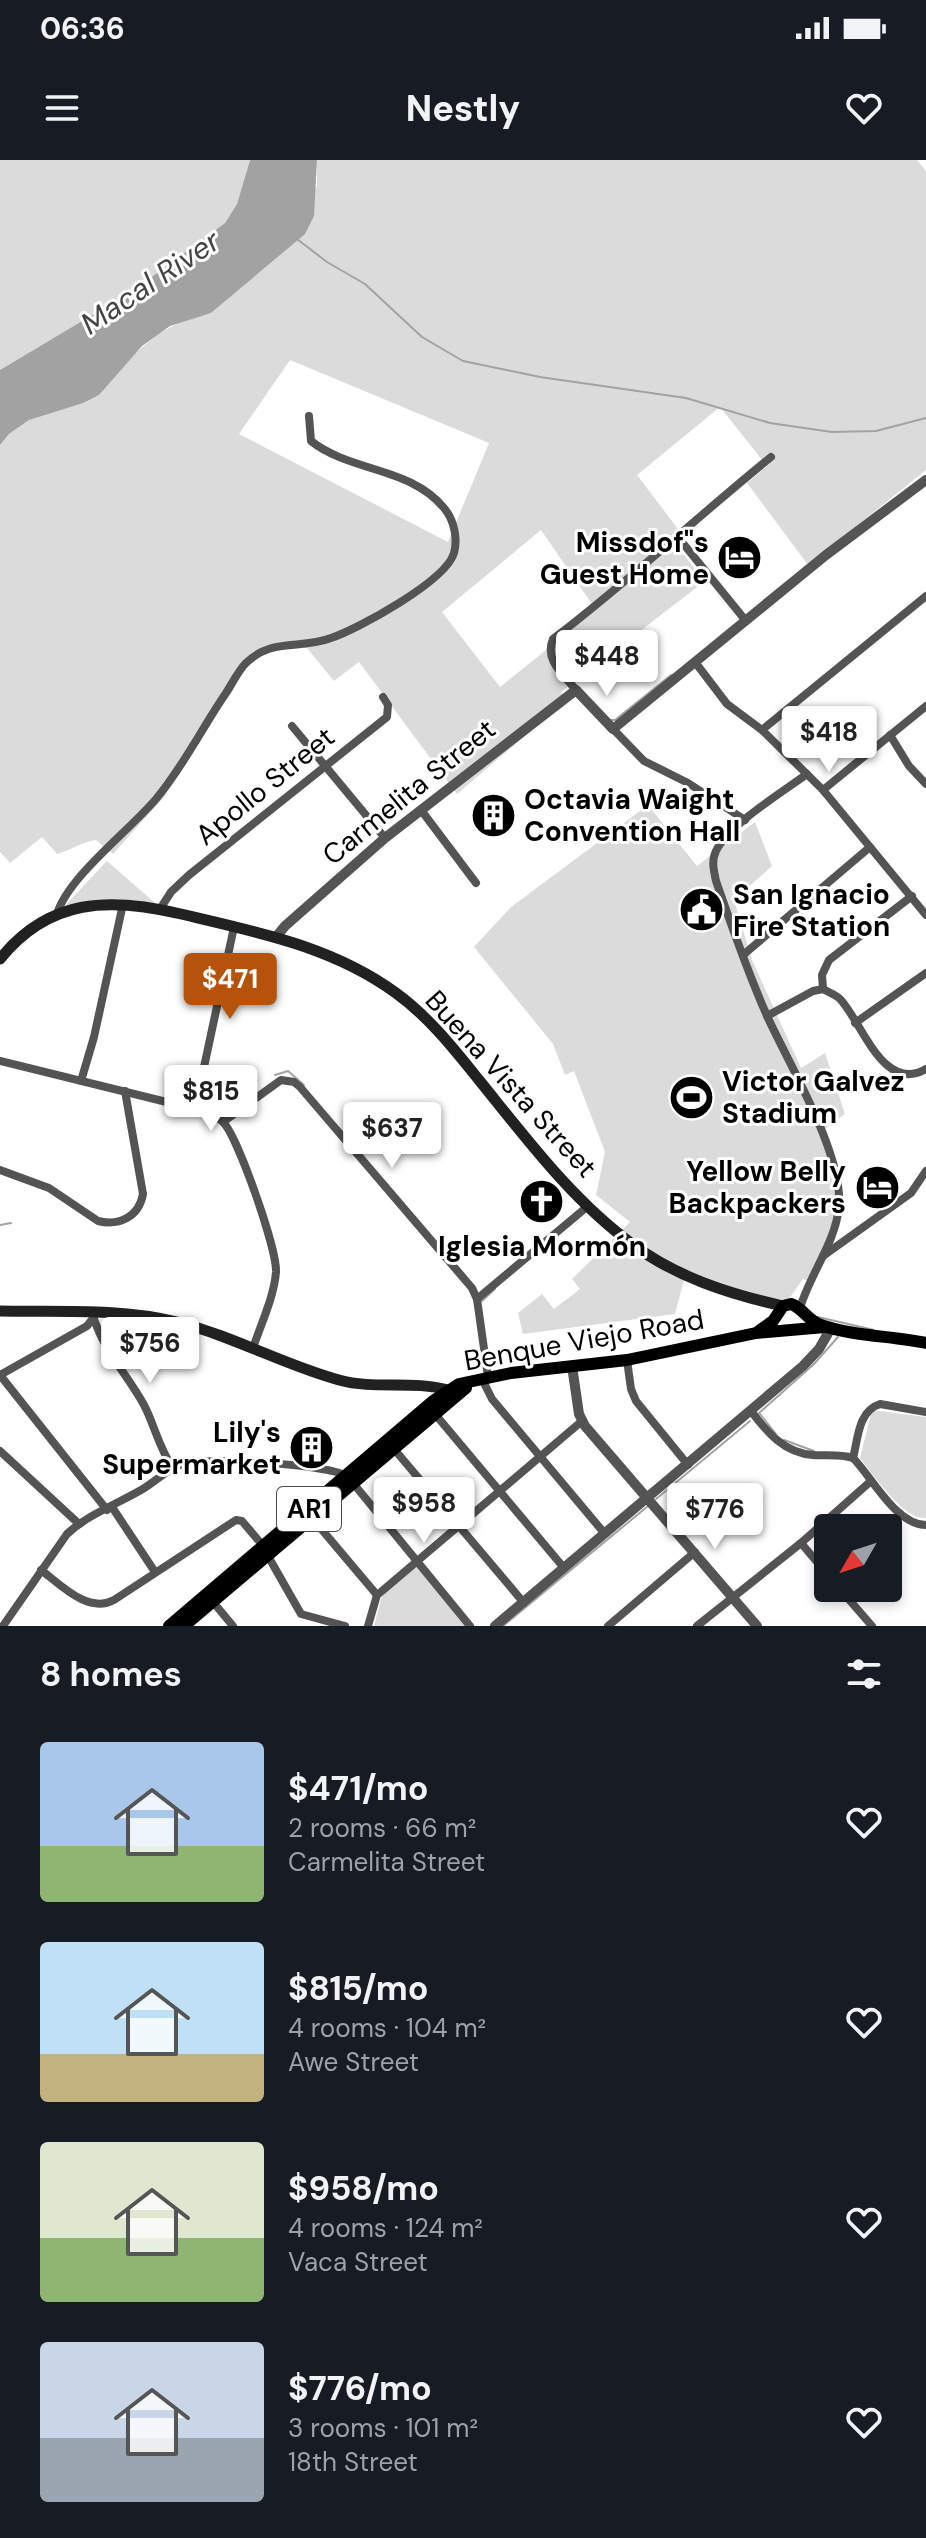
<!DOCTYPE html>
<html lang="en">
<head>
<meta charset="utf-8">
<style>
  :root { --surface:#171b24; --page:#20242c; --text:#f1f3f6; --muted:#9ea1a6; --accent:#b45309 }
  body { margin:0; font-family:"DM Sans",sans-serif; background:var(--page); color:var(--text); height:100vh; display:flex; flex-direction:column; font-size:30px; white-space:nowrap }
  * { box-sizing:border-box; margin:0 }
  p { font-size:26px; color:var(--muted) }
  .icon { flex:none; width:44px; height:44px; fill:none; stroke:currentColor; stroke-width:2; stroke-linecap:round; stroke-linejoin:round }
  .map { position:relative; height:1466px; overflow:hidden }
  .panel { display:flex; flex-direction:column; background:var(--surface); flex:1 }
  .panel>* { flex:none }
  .needle { width:52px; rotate:231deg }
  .controls { position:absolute; left:814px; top:1354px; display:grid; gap:16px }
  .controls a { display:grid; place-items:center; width:88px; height:88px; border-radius:8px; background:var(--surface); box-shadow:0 4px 12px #0003; font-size:40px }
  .price { position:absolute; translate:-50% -68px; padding:0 18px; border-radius:8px; background:#fff; color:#222; font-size:26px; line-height:52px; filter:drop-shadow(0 2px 4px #0008) }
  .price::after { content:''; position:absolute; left:50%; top:48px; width:24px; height:18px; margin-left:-12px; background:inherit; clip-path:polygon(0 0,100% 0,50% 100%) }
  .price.on { background:var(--accent); color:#fff }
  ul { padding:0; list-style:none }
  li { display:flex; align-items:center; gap:24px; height:200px; padding:0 40px }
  li span { display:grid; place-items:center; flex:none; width:224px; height:160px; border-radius:8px; color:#555 }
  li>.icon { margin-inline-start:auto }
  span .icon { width:96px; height:96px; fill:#fffc; stroke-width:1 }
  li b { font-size:34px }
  h2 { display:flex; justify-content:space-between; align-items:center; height:96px; padding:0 40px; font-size:34px }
  .status { display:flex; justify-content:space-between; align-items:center; height:56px; padding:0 40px; background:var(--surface); direction:ltr }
  .status svg { height:22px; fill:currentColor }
  header { display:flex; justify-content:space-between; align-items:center; height:104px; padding:0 40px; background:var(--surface); font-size:36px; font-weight:800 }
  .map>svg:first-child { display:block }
</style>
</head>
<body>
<div class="status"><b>06:36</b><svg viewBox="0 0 49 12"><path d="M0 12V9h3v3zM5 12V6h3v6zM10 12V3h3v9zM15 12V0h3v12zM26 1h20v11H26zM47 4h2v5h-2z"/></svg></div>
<header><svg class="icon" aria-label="menu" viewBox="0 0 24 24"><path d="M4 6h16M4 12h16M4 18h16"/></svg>Nestly<svg class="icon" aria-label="heart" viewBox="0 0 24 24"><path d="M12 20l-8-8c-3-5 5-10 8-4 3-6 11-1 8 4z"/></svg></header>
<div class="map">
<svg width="926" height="1466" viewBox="0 0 926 1466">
  <rect width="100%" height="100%" fill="#fff"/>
  <!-- green -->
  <g fill="#dbdbdb" fill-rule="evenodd">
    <path d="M0,0h250l-13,44 -12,19 -91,67 -134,80z"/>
    <path d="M317,0h600l9,11v299l-118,95 -61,-82 20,-17 -47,-59 -83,68 41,54 -8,9 35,43 -144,111 6,8 -110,94 -98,-132 -25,19 -27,-33 -31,-3 -30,21 -59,89 -23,42 -51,57 -17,-14c-14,2 -25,10 -39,14l-15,-17 -32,26 -10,-11v-407l9,-11 20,-14 70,-25 28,-35 31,-26 24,-13 29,-8 49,-42 57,-85zM290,200l199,83 -41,99 -209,-108zM541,370l55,80 -96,77 -58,-75z"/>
    <path d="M648,645l49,61 58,-44 17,44 -38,34 18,60 49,108 24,-15 20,61 -24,18 21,62 -29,89 -10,-4 -15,21 -7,1 -25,-7 -3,11 -69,-25 -9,34 -152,20 -5,-21 24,-19 12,15 26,-20 -8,-10 58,-57 -34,-27 9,-43 -31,-81 -9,4 -12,-31 -79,-97 37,-40z"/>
    <path d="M107,701l56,49 -47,-7 -59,11z"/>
    <path d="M872,1250l54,7v101c-23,2 -52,-43 -66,-60z"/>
    <path d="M417,1405l50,61h-93l9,-34z"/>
  </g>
  <!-- water -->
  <path fill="#a2a2a2" d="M250,0h67l-3,56 -9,18 -94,79 -41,13 -28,20 -43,49 -16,8 -54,17 -20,14 -9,11v-75l134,-80 91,-67 12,-19z"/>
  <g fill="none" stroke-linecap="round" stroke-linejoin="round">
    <!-- stream -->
    <g stroke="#a2a2a2" stroke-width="2">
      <path d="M297,79l30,23 38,22 57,53 41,24 77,16 146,21 84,25 62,9 44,-1 50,-13"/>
      <path d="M609,560h6l56,-45"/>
      <path d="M275,915l13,-4 16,14"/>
      <path d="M0,1065l11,-2"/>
      <path d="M482,1141l13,-12"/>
      <path d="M818,1157l56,13"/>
      <path d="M758,1254l56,-50 24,-27"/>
      <path d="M760,1254l16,20"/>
      <path d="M784,1280l30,11"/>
      <path d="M656,1339l94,-78"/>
      <path d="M503,1466l145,-120"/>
    </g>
    <!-- minor -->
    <g stroke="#545454" stroke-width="8">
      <path d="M677,376l69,85"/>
      <path d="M695,502l32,42 35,26 61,60 103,125"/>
      <path d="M576,530c-13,-16 -32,-30 -23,-51 75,-57 144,-122 218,-182"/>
      <path d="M292,566l93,112"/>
      <path d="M613,569l31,32 44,22 57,37"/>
      <path d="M762,570l164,-134"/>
      <path d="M890,575l19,31 17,18"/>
      <path d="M823,630l103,-84"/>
      <path d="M421,650l55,73"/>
      <path d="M160,749l11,-17 18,-17 198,-158 1,-12 -5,-8"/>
      <path d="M57,754c11,-37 73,-84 99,-115 27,-32 46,-71 70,-106 6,-9 12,-22 20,-30 27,-26 54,-13 85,-25 27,-9 115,-57 123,-85 4,-15 0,-33 -10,-45 -33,-41 -94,-36 -133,-67l-2,-25"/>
      <path d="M743,795l127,-108"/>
      <path d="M823,829l-1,-14 7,-15 83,-64"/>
      <path d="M767,856l46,-25 10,-2c5,3 13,6 17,10 22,23 43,95 86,70"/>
      <path d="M855,863l71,-50"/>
      <path d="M0,901l195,48c10,3 21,5 28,13 15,15 54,127 53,150 -2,25 -15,52 -23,76"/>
      <path d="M81,921l13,-44 29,-133"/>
      <path d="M195,949l39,-182"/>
      <path d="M223,962l58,-42 13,2 6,5 172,201 5,11 11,78"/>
      <path d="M0,1010l49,18 49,33c21,5 41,-4 45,-27l-18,-103"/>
      <path d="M823,1096l88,-63 15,-22"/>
      <path d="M477,1139l111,-93"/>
      <path d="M800,1148c10,-34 36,-66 39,-102 4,-52 -49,-140 -71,-188 -20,-44 -36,-91 -52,-137 -2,-10 -5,-20 0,-30 11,-25 68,-60 91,-77"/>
      <path d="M94,1159c11,33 34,57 50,86 11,21 15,44 29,63"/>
      <path d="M627,1200l4,29 5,12 52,64"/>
      <path d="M0,1215l107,135"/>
      <path d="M0,1215l87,-49 7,-9"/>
      <path d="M482,1219l10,20 113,135"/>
      <path d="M751,1251c16,21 33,42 62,44 14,1 27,-1 40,3 19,19 43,67 73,67"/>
      <path d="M435,1254l129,154"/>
      <path d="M394,1289l130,154"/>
      <path d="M0,1291l79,73"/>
      <path d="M853,1298c5,-19 5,-47 27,-54l46,8"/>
      <path d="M353,1323l117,143"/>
      <path d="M112,1347l43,65"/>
      <path d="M312,1358l65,77"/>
      <path d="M801,1383l27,32"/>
      <path d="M268,1396l33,58 44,12"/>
      <path d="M41,1410c20,15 47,44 73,30l122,-80 6,1 22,26"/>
      <path d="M839,1428l33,38"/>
      <path d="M213,1442l20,24"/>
      <path d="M3,1466l64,-92c20,-19 50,-30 74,-44 14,-8 26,-21 42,-26 23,-7 144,0 164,12"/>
      <path d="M368,1466l9,-31 5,-4 200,-170"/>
      <path d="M608,1466l87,-74"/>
      <path d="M697,1466l104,-83 70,-62"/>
    </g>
    <!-- tertiary -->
    <g stroke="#545454" stroke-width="10">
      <path d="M276,777l9,-11 100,-88 191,-148 37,39 213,-174 100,-75"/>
      <path d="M572,1206l7,48 6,12 172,200"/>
      <path d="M495,1466l308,-260 16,-17 12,-21"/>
    </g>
    <!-- secondary -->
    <g stroke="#212121" stroke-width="11">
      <path d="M0,799c49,-61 110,-62 181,-45 75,18 151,32 215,79 33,24 58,56 83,87 47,58 93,120 153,164 44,33 97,50 151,62"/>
      <path d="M0,1151c59,1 120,-3 177,11 56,14 107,43 162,58 36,10 73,0 109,10"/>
    </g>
    <!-- trunk -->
    <g stroke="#000" stroke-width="12">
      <path d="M759,1171l14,-10 10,-15 8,-2c12,4 17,17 30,21 31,11 72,11 105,18"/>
      <path d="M169,1466l264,-225 26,-17 52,-11 116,-13 129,-27 69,-6"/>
      <path d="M184,1466l282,-238"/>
    </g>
  </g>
  <!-- icons -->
  <defs>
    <symbol id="hotel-disc" viewBox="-11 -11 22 22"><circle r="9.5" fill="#000" stroke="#fff"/><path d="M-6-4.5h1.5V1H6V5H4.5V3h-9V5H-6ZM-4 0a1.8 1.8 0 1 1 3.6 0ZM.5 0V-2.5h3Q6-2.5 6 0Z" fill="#fff"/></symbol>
    <symbol id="building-disc" viewBox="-11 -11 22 22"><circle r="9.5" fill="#000" stroke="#fff"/><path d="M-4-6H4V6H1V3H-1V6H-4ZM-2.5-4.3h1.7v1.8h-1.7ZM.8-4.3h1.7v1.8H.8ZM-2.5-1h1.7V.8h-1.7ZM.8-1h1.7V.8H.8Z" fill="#fff"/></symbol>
    <symbol id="civic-disc" viewBox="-11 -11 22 22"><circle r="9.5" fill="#000" stroke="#fff"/><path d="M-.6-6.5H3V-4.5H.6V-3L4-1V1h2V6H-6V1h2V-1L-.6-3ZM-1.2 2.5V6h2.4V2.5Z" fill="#fff"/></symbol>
    <symbol id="stadium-disc" viewBox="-11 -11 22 22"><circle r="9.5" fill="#000" stroke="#fff"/><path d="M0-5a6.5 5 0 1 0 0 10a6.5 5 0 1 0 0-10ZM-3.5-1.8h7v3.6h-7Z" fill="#fff"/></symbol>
    <symbol id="church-disc" viewBox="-11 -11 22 22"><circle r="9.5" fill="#000" stroke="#fff"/><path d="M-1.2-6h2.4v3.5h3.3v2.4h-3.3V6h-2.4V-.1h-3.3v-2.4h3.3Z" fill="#fff"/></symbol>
  </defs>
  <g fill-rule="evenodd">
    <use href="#hotel-disc" x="714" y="372" width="51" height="51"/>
    <use href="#building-disc" x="468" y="630" width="51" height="51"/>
    <use href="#civic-disc" x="676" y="724" width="51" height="51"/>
    <use href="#stadium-disc" x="666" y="912" width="51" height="51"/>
    <use href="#hotel-disc" x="852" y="1002" width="51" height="51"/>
    <use href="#church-disc" x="516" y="1016" width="51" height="51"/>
    <use href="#building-disc" x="286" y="1262" width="51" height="51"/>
  </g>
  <g text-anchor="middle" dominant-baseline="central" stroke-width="6" stroke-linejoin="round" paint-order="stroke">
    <!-- shield labels -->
    <rect fill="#fff" stroke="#4c4c4c" stroke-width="2" x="277" y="1327" width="64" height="44" rx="6"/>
    <g font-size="26" font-weight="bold" fill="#000">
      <text x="309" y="1349">AR1</text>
    </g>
    <!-- poi labels -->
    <g font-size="28" font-weight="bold" fill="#000" stroke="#fff" text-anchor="end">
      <text x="709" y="382">Missdof"s<tspan x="709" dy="32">Guest Home</tspan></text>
      <text x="524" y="639" text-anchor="start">Octavia Waight<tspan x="524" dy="32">Convention Hall</tspan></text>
      <text x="733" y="734" text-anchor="start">San Ignacio<tspan x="733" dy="32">Fire Station</tspan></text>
      <text x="722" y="921" text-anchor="start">Victor Galvez<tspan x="722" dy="32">Stadium</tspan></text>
      <text x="846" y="1011">Yellow Belly<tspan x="846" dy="32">Backpackers</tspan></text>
      <text x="542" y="1086" text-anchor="middle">Iglesia Mormón</text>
      <text x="281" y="1272">Lily's<tspan x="281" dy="32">Supermarket</tspan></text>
    </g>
    <!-- street labels -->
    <g font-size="28" fill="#000" stroke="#fff">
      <text transform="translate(265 626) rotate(-39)">Apollo Street</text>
      <text transform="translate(409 632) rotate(-39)">Carmelita Street</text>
      <text transform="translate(511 924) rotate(48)">Buena Vista Street</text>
      <text transform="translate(584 1180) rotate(-10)">Benque Viejo Road</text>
    </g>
    <!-- water labels -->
    <g font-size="30" font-style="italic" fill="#434343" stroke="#fff">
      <text transform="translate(150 122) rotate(-34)">Macal River</text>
    </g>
  </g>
</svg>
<div class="controls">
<a><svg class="needle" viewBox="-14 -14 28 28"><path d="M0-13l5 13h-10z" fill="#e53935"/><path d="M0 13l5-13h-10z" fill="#9ea1a6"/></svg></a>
</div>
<b class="price" style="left:607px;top:538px">$448</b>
<b class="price" style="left:829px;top:614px">$418</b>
<b class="price on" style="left:230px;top:861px">$471</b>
<b class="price" style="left:211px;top:973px">$815</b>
<b class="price" style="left:392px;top:1010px">$637</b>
<b class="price" style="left:150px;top:1225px">$756</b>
<b class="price" style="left:424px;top:1385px">$958</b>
<b class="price" style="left:715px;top:1391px">$776</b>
</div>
<section class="panel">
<h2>8 homes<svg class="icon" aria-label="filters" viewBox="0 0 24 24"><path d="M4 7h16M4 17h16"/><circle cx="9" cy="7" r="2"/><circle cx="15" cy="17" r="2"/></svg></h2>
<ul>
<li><span style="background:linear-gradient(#a9c7e8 65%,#8fb573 0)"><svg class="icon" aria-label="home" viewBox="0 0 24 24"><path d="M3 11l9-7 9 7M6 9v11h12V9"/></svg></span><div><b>$471/mo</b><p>2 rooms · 66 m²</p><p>Carmelita Street</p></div><svg class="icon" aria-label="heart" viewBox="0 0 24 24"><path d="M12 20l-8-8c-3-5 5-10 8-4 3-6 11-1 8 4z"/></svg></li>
<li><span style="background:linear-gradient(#bfe0f5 70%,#c2b280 0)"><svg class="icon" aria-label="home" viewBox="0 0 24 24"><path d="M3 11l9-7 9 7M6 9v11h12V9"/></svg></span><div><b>$815/mo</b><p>4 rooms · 104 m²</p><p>Awe Street</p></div><svg class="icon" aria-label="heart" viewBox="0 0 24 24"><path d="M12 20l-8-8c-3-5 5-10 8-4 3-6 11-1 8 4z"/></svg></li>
<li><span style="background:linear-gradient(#dfe7d0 60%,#8fb573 0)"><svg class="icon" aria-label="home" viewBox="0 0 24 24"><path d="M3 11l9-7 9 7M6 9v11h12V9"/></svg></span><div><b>$958/mo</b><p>4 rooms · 124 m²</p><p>Vaca Street</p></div><svg class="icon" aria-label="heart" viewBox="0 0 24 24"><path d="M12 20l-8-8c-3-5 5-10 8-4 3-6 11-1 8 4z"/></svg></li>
<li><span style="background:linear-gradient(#c9d6e8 60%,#9aa5b1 0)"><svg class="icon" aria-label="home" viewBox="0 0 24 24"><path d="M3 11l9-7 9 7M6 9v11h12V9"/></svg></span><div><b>$776/mo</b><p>3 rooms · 101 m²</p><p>18th Street</p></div><svg class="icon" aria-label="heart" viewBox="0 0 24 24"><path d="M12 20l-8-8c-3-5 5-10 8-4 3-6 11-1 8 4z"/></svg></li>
</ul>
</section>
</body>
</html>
